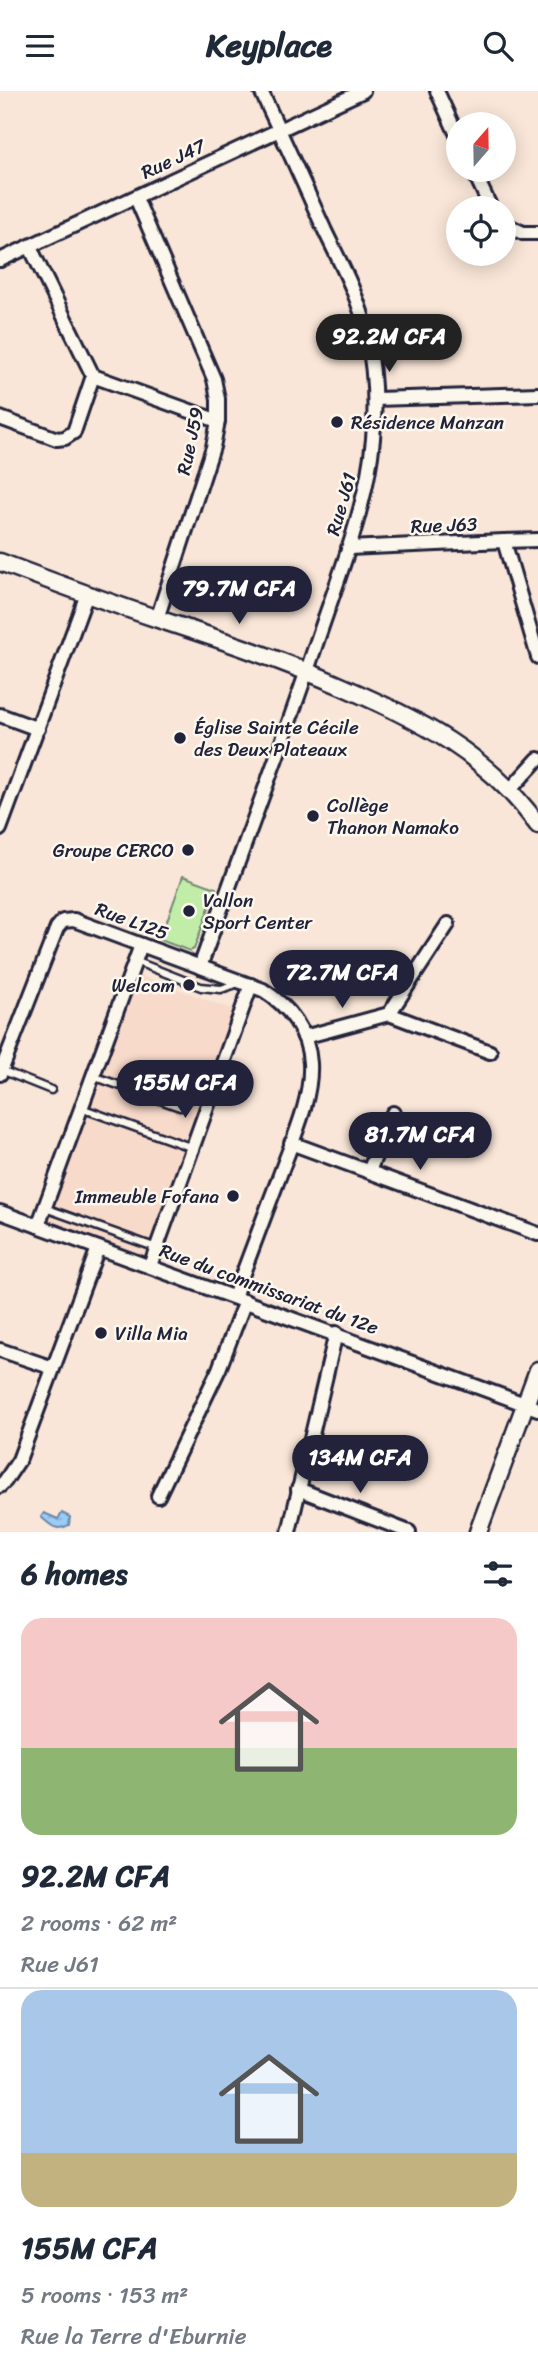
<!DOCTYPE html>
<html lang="en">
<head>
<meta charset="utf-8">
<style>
  :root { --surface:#fff; --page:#f6f6f7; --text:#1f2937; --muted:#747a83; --line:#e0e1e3; --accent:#22223b }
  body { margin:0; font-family:Sriracha,sans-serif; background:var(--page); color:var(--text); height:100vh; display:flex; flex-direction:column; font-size:26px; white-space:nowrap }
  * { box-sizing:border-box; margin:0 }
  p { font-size:23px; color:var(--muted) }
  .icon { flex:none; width:38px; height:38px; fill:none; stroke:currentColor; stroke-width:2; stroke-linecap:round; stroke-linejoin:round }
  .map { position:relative; height:1441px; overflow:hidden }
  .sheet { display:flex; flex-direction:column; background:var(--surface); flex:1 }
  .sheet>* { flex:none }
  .needle { width:46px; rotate:20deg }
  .tools { position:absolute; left:446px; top:21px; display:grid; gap:14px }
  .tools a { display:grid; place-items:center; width:70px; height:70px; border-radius:50%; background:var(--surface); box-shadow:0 4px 18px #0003; font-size:35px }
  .price { position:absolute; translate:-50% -60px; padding:0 16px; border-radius:24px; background:var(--accent); color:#fff; font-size:23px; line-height:46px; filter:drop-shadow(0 2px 4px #0008) }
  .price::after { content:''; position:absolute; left:50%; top:42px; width:21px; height:16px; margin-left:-10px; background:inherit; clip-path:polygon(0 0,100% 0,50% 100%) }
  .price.active { background:#222; color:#fff }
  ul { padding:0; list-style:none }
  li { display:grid; align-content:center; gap:14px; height:371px; padding:0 21px }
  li+li { border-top:2px solid var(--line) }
  li span { display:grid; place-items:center; height:217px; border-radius:21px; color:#555 }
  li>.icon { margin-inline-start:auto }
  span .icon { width:126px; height:126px; fill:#fffc; stroke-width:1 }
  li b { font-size:30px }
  h2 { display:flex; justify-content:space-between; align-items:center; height:84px; padding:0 21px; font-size:30px }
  header { display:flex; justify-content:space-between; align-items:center; height:91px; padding:0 21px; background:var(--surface); font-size:32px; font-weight:700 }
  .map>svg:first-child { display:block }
</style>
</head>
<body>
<header><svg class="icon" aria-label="menu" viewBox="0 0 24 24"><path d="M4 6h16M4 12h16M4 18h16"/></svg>Keyplace<svg class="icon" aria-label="search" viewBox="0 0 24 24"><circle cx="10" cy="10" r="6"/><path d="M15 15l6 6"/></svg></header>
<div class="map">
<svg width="538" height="1441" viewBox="0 0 538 1441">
  <defs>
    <pattern id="water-ripples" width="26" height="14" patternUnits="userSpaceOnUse" patternTransform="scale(1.75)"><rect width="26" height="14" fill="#9accf7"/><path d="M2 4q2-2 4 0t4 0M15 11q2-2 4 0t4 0" fill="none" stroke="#84afd5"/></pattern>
  </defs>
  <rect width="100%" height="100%" fill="#f9e6d8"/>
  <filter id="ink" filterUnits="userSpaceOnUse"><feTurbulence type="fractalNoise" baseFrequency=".0143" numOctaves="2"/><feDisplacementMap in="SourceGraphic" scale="14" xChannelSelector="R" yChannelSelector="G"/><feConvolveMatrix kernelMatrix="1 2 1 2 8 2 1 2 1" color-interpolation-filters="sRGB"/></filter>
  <g filter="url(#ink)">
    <!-- built -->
    <path fill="#f8daca" d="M136,883l99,36 -89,246 -99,-35z"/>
    <!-- green -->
    <path fill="#c2eda9" stroke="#728872" stroke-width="2" d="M183,785l33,12 -22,61 -4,2 -30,-11z"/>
    <!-- water -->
    <path fill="url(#water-ripples)" stroke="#6a88ac" stroke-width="2" d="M44,1422l14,6 4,-6 8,4 -1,8c-12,7 -18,1 -28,-8z"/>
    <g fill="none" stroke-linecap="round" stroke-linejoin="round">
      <defs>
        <g id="service">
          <path d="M135,870l66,26 20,2 18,-6"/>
          <path d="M1,979l50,20"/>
          <path d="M93,985l87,31"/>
          <path d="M81,1017l112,40"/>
          <path d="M45,1117l112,40"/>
        </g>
        <g id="minor">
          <path d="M437,0l21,46"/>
          <path d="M473,79l18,38"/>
          <path d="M136,107l78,181 4,20v22l-5,26 -56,172"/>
          <path d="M504,133l19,9h15"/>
          <path d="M30,156l63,129 125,45"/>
          <path d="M0,169l363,-169"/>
          <path d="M376,308l162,-5"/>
          <path d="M0,327l57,21 8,-1 9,-6 19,-56"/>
          <path d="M504,450l34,-1"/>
          <path d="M348,457l156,-7 34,116"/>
          <path d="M0,624l38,14"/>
          <path d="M509,700l29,-32"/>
          <path d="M0,738l87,-235"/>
          <path d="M200,876c38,-107 79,-212 115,-320 36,-108 77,-196 52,-313 -8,-37 -26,-70 -42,-103 -21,-47 -42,-93 -64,-140"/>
          <path d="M389,923l59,-90"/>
          <path d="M304,946l85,-23 101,38"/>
          <path d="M0,983l57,-146 6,-7 11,-1 189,70c26,16 45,41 47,73 2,36 -17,76 -29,109 -16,42 -31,83 -47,125"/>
          <path d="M291,1052l247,91"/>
          <path d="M369,1080l24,-58"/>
          <path d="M0,1121l538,197"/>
          <path d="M38,1135l103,-281"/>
          <path d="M150,1175l101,-281"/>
          <path d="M0,1259l53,18"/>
          <path d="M0,1395l5,-5 14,-21 79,-212"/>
          <path d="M298,1398l111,43"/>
          <path d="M158,1405l61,-127 26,-68"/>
          <path d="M289,1441l47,-199"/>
        </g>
        <g id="secondary">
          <path d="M0,471c53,20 107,40 161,58 61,20 121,40 180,66 80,35 144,66 197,139"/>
          <path d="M478,1441l60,-162"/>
        </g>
      </defs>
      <!-- service casing -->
      <use href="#service" stroke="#22223b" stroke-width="11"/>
      <!-- minor casing -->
      <use href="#minor" stroke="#22223b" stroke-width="18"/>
      <!-- secondary casing -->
      <use href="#secondary" stroke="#22223b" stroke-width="21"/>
      <!-- service -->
      <use href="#service" stroke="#fbf7ec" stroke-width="6"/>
      <!-- minor -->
      <use href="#minor" stroke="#fbf7ec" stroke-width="12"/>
      <!-- secondary -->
      <use href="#secondary" stroke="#fbf7ec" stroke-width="16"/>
    </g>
  </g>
  <!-- markers -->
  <g fill="#22223b" stroke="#fbf7ec" stroke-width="2.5">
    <circle cx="337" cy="331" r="7"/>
    <circle cx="180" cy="647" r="7"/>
    <circle cx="313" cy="725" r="7"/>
    <circle cx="188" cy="759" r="7"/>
    <circle cx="189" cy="820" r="7"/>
    <circle cx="189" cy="894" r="7"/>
    <circle cx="233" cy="1105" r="7"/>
    <circle cx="101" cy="1242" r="7"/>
  </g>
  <g text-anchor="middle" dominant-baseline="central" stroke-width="5" stroke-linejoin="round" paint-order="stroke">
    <!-- street labels -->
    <g font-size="19" fill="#22223b" stroke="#fbf7ec">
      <text transform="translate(173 68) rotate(-25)">Rue J47</text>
      <text transform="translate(190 350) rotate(-78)">Rue J59</text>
      <text transform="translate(341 413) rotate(-74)">Rue J61</text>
      <text transform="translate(444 434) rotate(-2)">Rue J63</text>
      <text transform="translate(132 830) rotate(20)">Rue L125</text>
      <text transform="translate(269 1198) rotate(20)">Rue du commissariat du 12e</text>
    </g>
    <!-- poi labels -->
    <g font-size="19" fill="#22223b" stroke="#fbf7ec" text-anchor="start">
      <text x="351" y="331">Résidence Manzan</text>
      <text x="194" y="636">Église Sainte Cécile<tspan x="194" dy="22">des Deux Plateaux</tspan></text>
      <text x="327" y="714">Collège<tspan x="327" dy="22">Thanon Namako</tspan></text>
      <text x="174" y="759" text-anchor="end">Groupe CERCO</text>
      <text x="203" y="809">Vallon<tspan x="203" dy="22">Sport Center</tspan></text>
      <text x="175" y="894" text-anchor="end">Welcom</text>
      <text x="219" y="1105" text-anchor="end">Immeuble Fofana</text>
      <text x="115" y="1242">Villa Mia</text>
    </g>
  </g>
</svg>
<div class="tools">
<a><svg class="needle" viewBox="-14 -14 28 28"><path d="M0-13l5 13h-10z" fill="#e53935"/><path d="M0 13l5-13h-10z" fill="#747a83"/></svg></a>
<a><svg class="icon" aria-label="locate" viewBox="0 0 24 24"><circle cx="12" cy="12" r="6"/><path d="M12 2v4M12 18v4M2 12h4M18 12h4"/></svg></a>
</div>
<b class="price active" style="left:389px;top:283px">92.2M CFA</b>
<b class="price" style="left:239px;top:535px">79.7M CFA</b>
<b class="price" style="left:342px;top:919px">72.7M CFA</b>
<b class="price" style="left:185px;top:1029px">155M CFA</b>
<b class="price" style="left:420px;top:1081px">81.7M CFA</b>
<b class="price" style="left:360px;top:1404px">134M CFA</b>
</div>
<section class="sheet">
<h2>6 homes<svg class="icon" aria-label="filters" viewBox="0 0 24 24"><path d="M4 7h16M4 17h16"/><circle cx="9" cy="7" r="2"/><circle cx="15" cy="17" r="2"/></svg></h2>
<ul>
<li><span style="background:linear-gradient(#f6c9c9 60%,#8fb573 0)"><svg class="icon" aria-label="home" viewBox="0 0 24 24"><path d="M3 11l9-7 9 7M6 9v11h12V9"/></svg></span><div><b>92.2M CFA</b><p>2 rooms · 62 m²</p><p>Rue J61</p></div></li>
<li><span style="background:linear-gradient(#a9c7e8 75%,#c2b280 0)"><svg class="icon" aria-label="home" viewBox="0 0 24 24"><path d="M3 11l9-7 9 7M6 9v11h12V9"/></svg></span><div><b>155M CFA</b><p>5 rooms · 153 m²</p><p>Rue la Terre d'Eburnie</p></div></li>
</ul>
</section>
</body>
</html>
